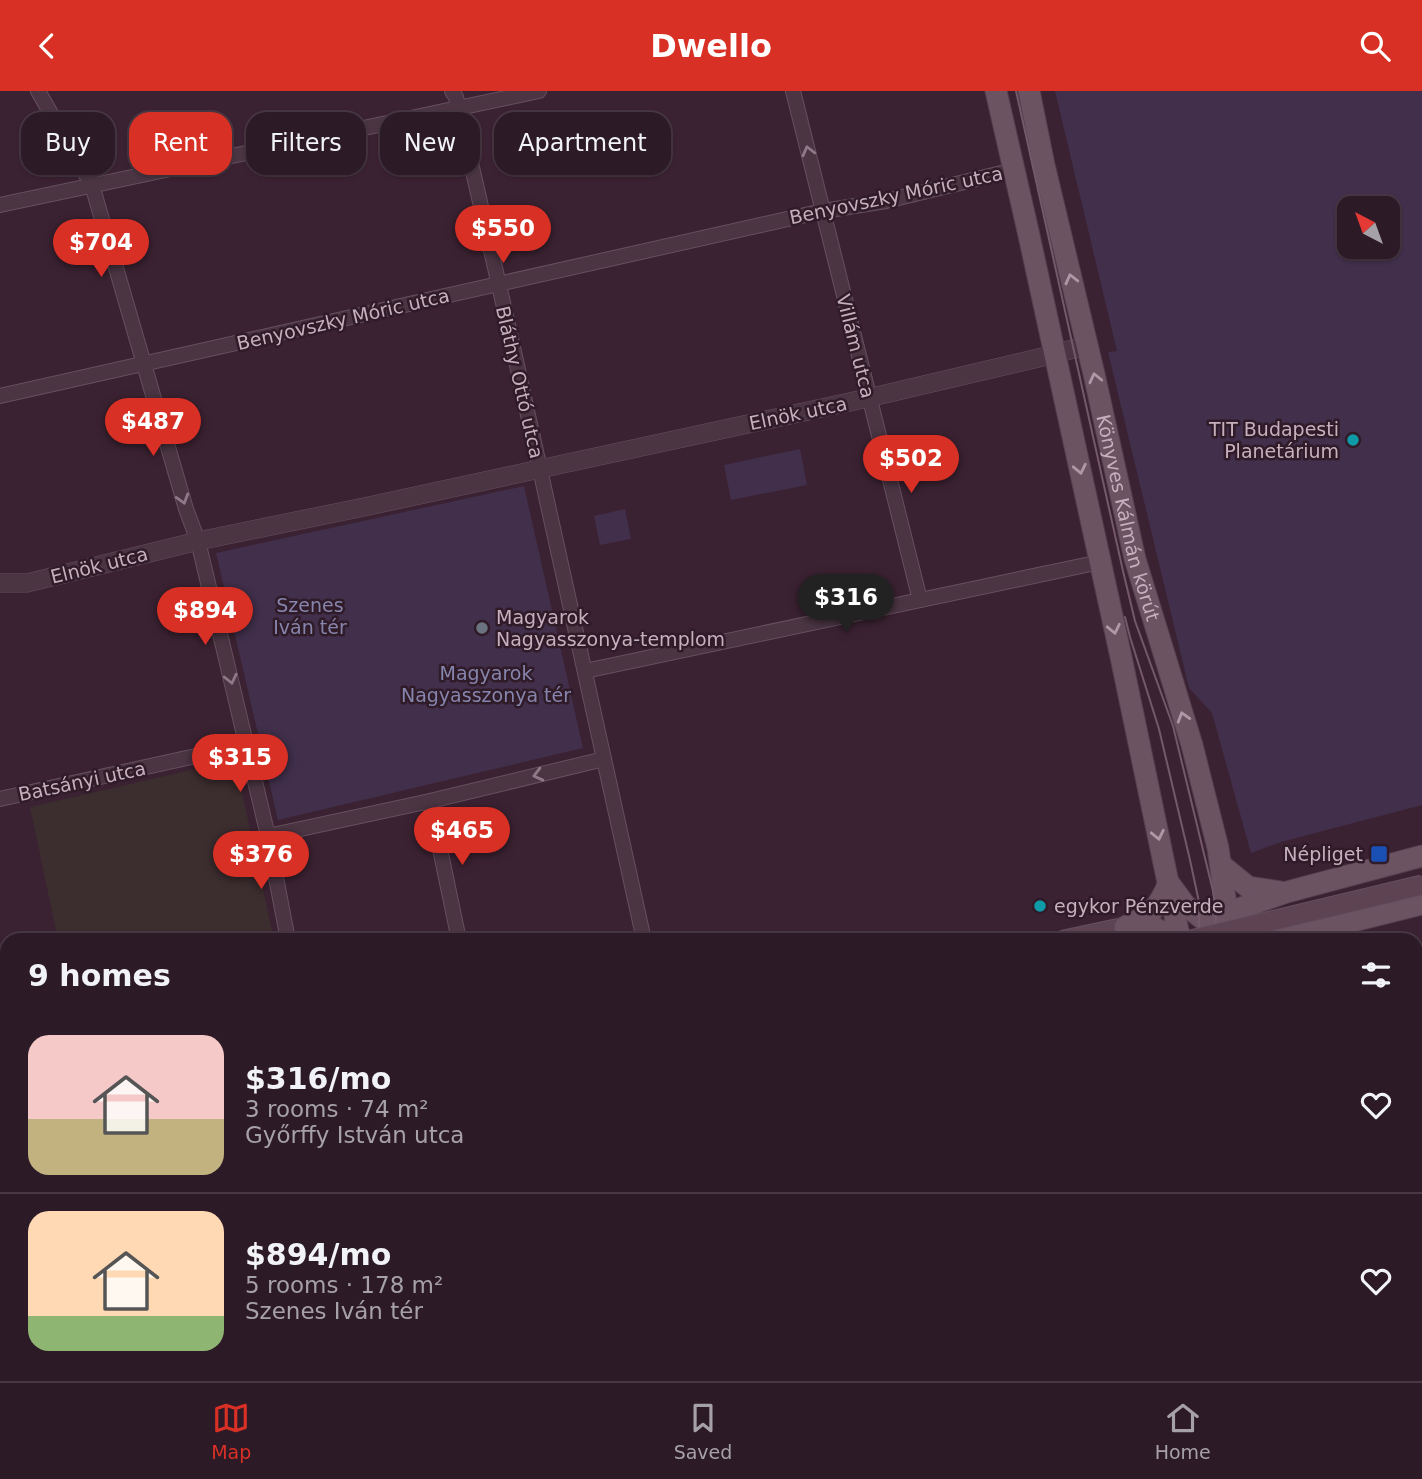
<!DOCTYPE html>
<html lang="en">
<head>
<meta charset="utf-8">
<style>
  :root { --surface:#2c1a26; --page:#382732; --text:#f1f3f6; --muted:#a6a1a7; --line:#483843; --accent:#d93025 }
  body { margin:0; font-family:"DejaVu Sans",sans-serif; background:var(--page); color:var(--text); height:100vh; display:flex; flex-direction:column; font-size:26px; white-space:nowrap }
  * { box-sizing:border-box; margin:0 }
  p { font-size:23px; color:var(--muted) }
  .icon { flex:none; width:38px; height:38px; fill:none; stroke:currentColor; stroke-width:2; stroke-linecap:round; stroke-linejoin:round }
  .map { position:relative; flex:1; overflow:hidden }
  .side { position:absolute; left:0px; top:842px; width:1423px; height:450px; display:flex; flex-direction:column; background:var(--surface); border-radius:21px 21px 0 0; box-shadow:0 2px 5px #0004,0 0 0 2px var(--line) }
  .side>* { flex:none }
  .banner { position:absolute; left:21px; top:21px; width:700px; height:63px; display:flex; gap:14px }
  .needle { width:46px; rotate:319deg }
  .controls { position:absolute; left:1337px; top:105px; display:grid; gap:14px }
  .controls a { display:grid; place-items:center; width:63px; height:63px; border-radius:14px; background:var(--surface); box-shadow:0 2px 5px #0004,0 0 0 2px var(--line); font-size:35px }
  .price { position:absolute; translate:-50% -60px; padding:0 16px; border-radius:24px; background:var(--accent); color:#fff; font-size:23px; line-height:46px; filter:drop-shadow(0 2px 4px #0008) }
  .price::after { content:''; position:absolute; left:50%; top:42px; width:21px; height:16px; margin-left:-10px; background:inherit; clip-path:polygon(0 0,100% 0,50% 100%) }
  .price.selected { background:#222; color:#fff }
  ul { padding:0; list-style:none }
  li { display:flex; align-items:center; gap:21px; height:175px; padding:0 28px }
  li+li { border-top:2px solid var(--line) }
  li span { display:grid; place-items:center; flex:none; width:196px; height:140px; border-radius:21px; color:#555 }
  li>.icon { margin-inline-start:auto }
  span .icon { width:84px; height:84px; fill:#fffc; stroke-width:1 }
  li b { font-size:30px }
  h2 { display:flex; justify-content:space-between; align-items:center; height:84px; padding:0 28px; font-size:30px }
  .chip { padding:0 24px; border-radius:21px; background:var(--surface); box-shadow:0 2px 5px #0004,0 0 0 2px var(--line); font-size:24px; line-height:63px }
  .chip.selected { background:var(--accent); color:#fff }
  header { display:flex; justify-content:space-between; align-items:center; height:91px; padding:0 28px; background:var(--accent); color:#fff; font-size:32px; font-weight:800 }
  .tabs { display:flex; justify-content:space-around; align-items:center; height:98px; border-top:2px solid var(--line); background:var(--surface); font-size:19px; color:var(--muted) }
  .tabs a { display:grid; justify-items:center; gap:4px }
  .tabs .selected { color:var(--accent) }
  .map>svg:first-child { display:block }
</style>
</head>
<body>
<header><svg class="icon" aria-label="back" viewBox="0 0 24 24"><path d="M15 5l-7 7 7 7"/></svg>Dwello<svg class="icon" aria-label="search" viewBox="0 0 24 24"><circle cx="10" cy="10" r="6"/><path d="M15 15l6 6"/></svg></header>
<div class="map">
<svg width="1422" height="1290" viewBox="0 0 1422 1290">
  <rect width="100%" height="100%" fill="#3b2232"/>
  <!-- medical -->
  <g fill="#3c2d2f">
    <path d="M235,669l39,180h-216l-28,-133z"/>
    <path d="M0,1246l7,2v36h153l1,6h-161z"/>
    <path d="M716,1285l1,5h-382l-25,-5z"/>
  </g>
  <!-- green -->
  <g fill="#412f4b" fill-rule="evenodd">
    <path d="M1055,0h367v714l-141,37 -30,11 -39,-140 -23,-25 -81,-336 9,-1zM1349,117h39v39h-39z"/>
    <path d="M800,358l7,36 -76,15 -7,-35z"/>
    <path d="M524,395l59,262 -305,72 -62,-267z"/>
    <path d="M625,418l6,30 -31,6 -6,-29z"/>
    <path d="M1416,937l6,5v105l-6,-28z"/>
    <path d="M7,1122v100l-7,-7v-92z"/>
    <path d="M763,1285h265l-4,5h-259z"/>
  </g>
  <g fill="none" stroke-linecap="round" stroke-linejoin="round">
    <defs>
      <g id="minor">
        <path d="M38,0l54,94 94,324 12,32 70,295 20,104"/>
        <path d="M452,0l4,6 53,232 135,611"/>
        <path d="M793,0l127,509"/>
        <path d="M0,114l539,-114"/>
        <path d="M0,305l823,-185 63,-10 128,-31"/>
        <path d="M585,580l515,-109"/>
        <path d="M0,708l246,-54"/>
        <path d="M430,710l29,139"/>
        <path d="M268,745l162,-35 174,-42"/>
        <path d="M189,1290l1,-6"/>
      </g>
      <g id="tertiary">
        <path d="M0,492h27l171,-42 166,-34 504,-109 187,-44 32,-9"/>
        <path d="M228,1284l26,6"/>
      </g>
      <g id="secondary">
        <path d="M1064,849l61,-13 11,13"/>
        <path d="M0,1076l7,-2"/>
        <path d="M0,1111l7,-1"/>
      </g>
      <g id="primary">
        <path d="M996,0l32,140 93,426 59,283"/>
        <path id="s1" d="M1029,0l15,74 50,209 41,185 57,186 26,103 13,92"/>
        <path d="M1221,774l27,22 33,5"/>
        <path d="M1171,795l14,19 36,28 13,6"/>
        <path d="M1125,836c27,-14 31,-15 44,-44"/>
        <path d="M1127,836h26l25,13"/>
        <path d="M1224,838l11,-16 6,-5 46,-16 135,-36"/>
        <path d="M1277,849l145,-36"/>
        <path d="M1263,1284l1,6"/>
        <path d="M1308,1284l1,6"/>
      </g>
    </defs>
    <!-- minor casing -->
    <use href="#minor" stroke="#66505e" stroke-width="16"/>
    <!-- tertiary casing -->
    <use href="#tertiary" stroke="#66505e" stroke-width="19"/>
    <!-- secondary casing -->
    <use href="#secondary" stroke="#66505e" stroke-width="21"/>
    <!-- primary casing -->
    <use href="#primary" stroke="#543f4c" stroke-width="23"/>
    <!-- minor -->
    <use href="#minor" stroke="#4b3543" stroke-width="14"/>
    <!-- tertiary -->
    <use href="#tertiary" stroke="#4b3543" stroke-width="18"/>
    <!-- secondary -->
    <use href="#secondary" stroke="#5e4353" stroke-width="19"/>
    <!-- primary -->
    <use href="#primary" stroke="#6b5362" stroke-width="21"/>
    <!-- tram -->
    <g stroke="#74596a" stroke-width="2">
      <path d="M1016,0l107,480 12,50 38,105 40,165 3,23 -1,26"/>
      <path d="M1125,526l5,20 29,92 31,131 9,42v38"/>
      <path d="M1291,1284l1,6"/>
    </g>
    <defs>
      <path id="secondary-bridge" d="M1191,849l231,-55"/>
    </defs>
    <!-- secondary-bridge casing -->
    <use href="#secondary-bridge" stroke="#66505e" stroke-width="21" stroke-linecap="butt"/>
    <!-- secondary-bridge -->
    <use href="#secondary-bridge" stroke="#5e4353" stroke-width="19"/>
  </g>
  <!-- one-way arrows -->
  <defs><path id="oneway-chevron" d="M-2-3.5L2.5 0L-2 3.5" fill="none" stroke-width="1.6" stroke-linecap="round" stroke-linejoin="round" transform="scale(1.75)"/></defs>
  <g stroke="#8f7987">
    <use href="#oneway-chevron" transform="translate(808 60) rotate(-104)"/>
    <use href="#oneway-chevron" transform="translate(183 408) rotate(73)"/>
    <use href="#oneway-chevron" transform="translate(231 588) rotate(77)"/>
    <use href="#oneway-chevron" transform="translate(538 684) rotate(166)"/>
  </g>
  <g stroke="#b099a7">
    <use href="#oneway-chevron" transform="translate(1071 188) rotate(-104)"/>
    <use href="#oneway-chevron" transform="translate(1095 287) rotate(-103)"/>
    <use href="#oneway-chevron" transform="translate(1080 378) rotate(78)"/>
    <use href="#oneway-chevron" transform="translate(1114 538) rotate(78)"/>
    <use href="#oneway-chevron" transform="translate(1183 626) rotate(-107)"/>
    <use href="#oneway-chevron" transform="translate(1158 744) rotate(78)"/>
  </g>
  <!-- markers -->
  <g fill="#0f9aa8" stroke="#301b28" stroke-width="2.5">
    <circle cx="1353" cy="349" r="7"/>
    <circle cx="1040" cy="815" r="7"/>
  </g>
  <circle fill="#6b7280" stroke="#301b28" stroke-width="2.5" cx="482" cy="537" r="7"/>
  <rect fill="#1a4fb4" stroke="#301b28" stroke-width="2.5" x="1370" y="754" width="18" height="18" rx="3.5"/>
  <g text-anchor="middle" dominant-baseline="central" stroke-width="5" stroke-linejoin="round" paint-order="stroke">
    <!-- street labels -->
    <g font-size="19" fill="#c7b0be" stroke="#301b28">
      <text transform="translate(896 104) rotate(-12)">Benyovszky Móric utca</text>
      <text transform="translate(343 228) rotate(-13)">Benyovszky Móric utca</text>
      <text transform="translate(856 255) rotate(76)">Villám utca</text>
      <text transform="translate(520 291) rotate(77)">Bláthy Ottó utca</text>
      <text transform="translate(798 322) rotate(-12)">Elnök utca</text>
      <text stroke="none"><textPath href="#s1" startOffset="438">Könyves Kálmán körút</textPath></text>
      <text transform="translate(99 474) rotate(-14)">Elnök utca</text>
      <text transform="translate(82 690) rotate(-12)">Batsányi utca</text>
    </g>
    <!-- poi labels -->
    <g font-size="19" fill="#c7b0be" stroke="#301b28" text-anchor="end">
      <text x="1339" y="338">TIT Budapesti<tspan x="1339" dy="22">Planetárium</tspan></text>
      <text x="496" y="526" text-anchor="start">Magyarok<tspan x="496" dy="22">Nagyasszonya-templom</tspan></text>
      <text x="1363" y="763">Népliget</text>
      <text x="1054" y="815" text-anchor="start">egykor Pénzverde</text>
    </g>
    <!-- park labels -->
    <g font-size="19" fill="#8685ad" stroke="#301b28">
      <text x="310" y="514">Szenes<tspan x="310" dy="22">Iván tér</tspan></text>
      <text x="486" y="582">Magyarok<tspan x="486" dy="22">Nagyasszonya tér</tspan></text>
    </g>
  </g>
</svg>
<div class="controls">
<a><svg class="needle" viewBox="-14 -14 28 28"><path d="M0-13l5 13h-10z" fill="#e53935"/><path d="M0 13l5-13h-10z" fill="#a6a1a7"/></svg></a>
</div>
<b class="price" style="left:503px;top:174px">$550</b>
<b class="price" style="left:101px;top:188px">$704</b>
<b class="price" style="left:153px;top:367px">$487</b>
<b class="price" style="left:911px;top:404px">$502</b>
<b class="price selected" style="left:846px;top:543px">$316</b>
<b class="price" style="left:205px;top:556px">$894</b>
<b class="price" style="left:240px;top:703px">$315</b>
<b class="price" style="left:462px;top:776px">$465</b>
<b class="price" style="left:261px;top:800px">$376</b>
<div class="banner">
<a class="chip">Buy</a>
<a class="chip selected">Rent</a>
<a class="chip">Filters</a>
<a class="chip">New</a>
<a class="chip">Apartment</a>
</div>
<section class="side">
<h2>9 homes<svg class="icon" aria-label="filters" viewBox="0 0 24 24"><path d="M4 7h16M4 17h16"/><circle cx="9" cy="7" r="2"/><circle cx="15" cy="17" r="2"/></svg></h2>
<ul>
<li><span style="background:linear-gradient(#f6c9c9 60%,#c2b280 0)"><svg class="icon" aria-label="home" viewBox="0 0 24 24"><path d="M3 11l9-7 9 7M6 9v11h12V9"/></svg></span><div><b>$316/mo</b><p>3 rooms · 74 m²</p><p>Győrffy István utca</p></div><svg class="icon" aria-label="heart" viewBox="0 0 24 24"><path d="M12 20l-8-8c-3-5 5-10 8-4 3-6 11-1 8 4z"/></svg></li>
<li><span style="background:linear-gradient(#ffd9b3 75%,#8fb573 0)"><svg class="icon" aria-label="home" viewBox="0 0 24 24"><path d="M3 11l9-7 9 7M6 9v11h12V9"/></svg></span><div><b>$894/mo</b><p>5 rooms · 178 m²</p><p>Szenes Iván tér</p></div><svg class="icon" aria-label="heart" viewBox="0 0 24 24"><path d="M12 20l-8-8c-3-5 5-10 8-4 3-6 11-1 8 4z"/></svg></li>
</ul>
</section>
</div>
<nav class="tabs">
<a class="selected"><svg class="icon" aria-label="map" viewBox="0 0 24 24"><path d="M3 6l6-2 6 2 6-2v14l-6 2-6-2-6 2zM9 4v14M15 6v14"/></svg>Map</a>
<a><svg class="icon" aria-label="saved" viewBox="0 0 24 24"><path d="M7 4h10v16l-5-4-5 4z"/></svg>Saved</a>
<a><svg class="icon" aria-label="home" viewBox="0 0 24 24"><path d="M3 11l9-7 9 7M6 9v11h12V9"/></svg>Home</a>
</nav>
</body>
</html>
